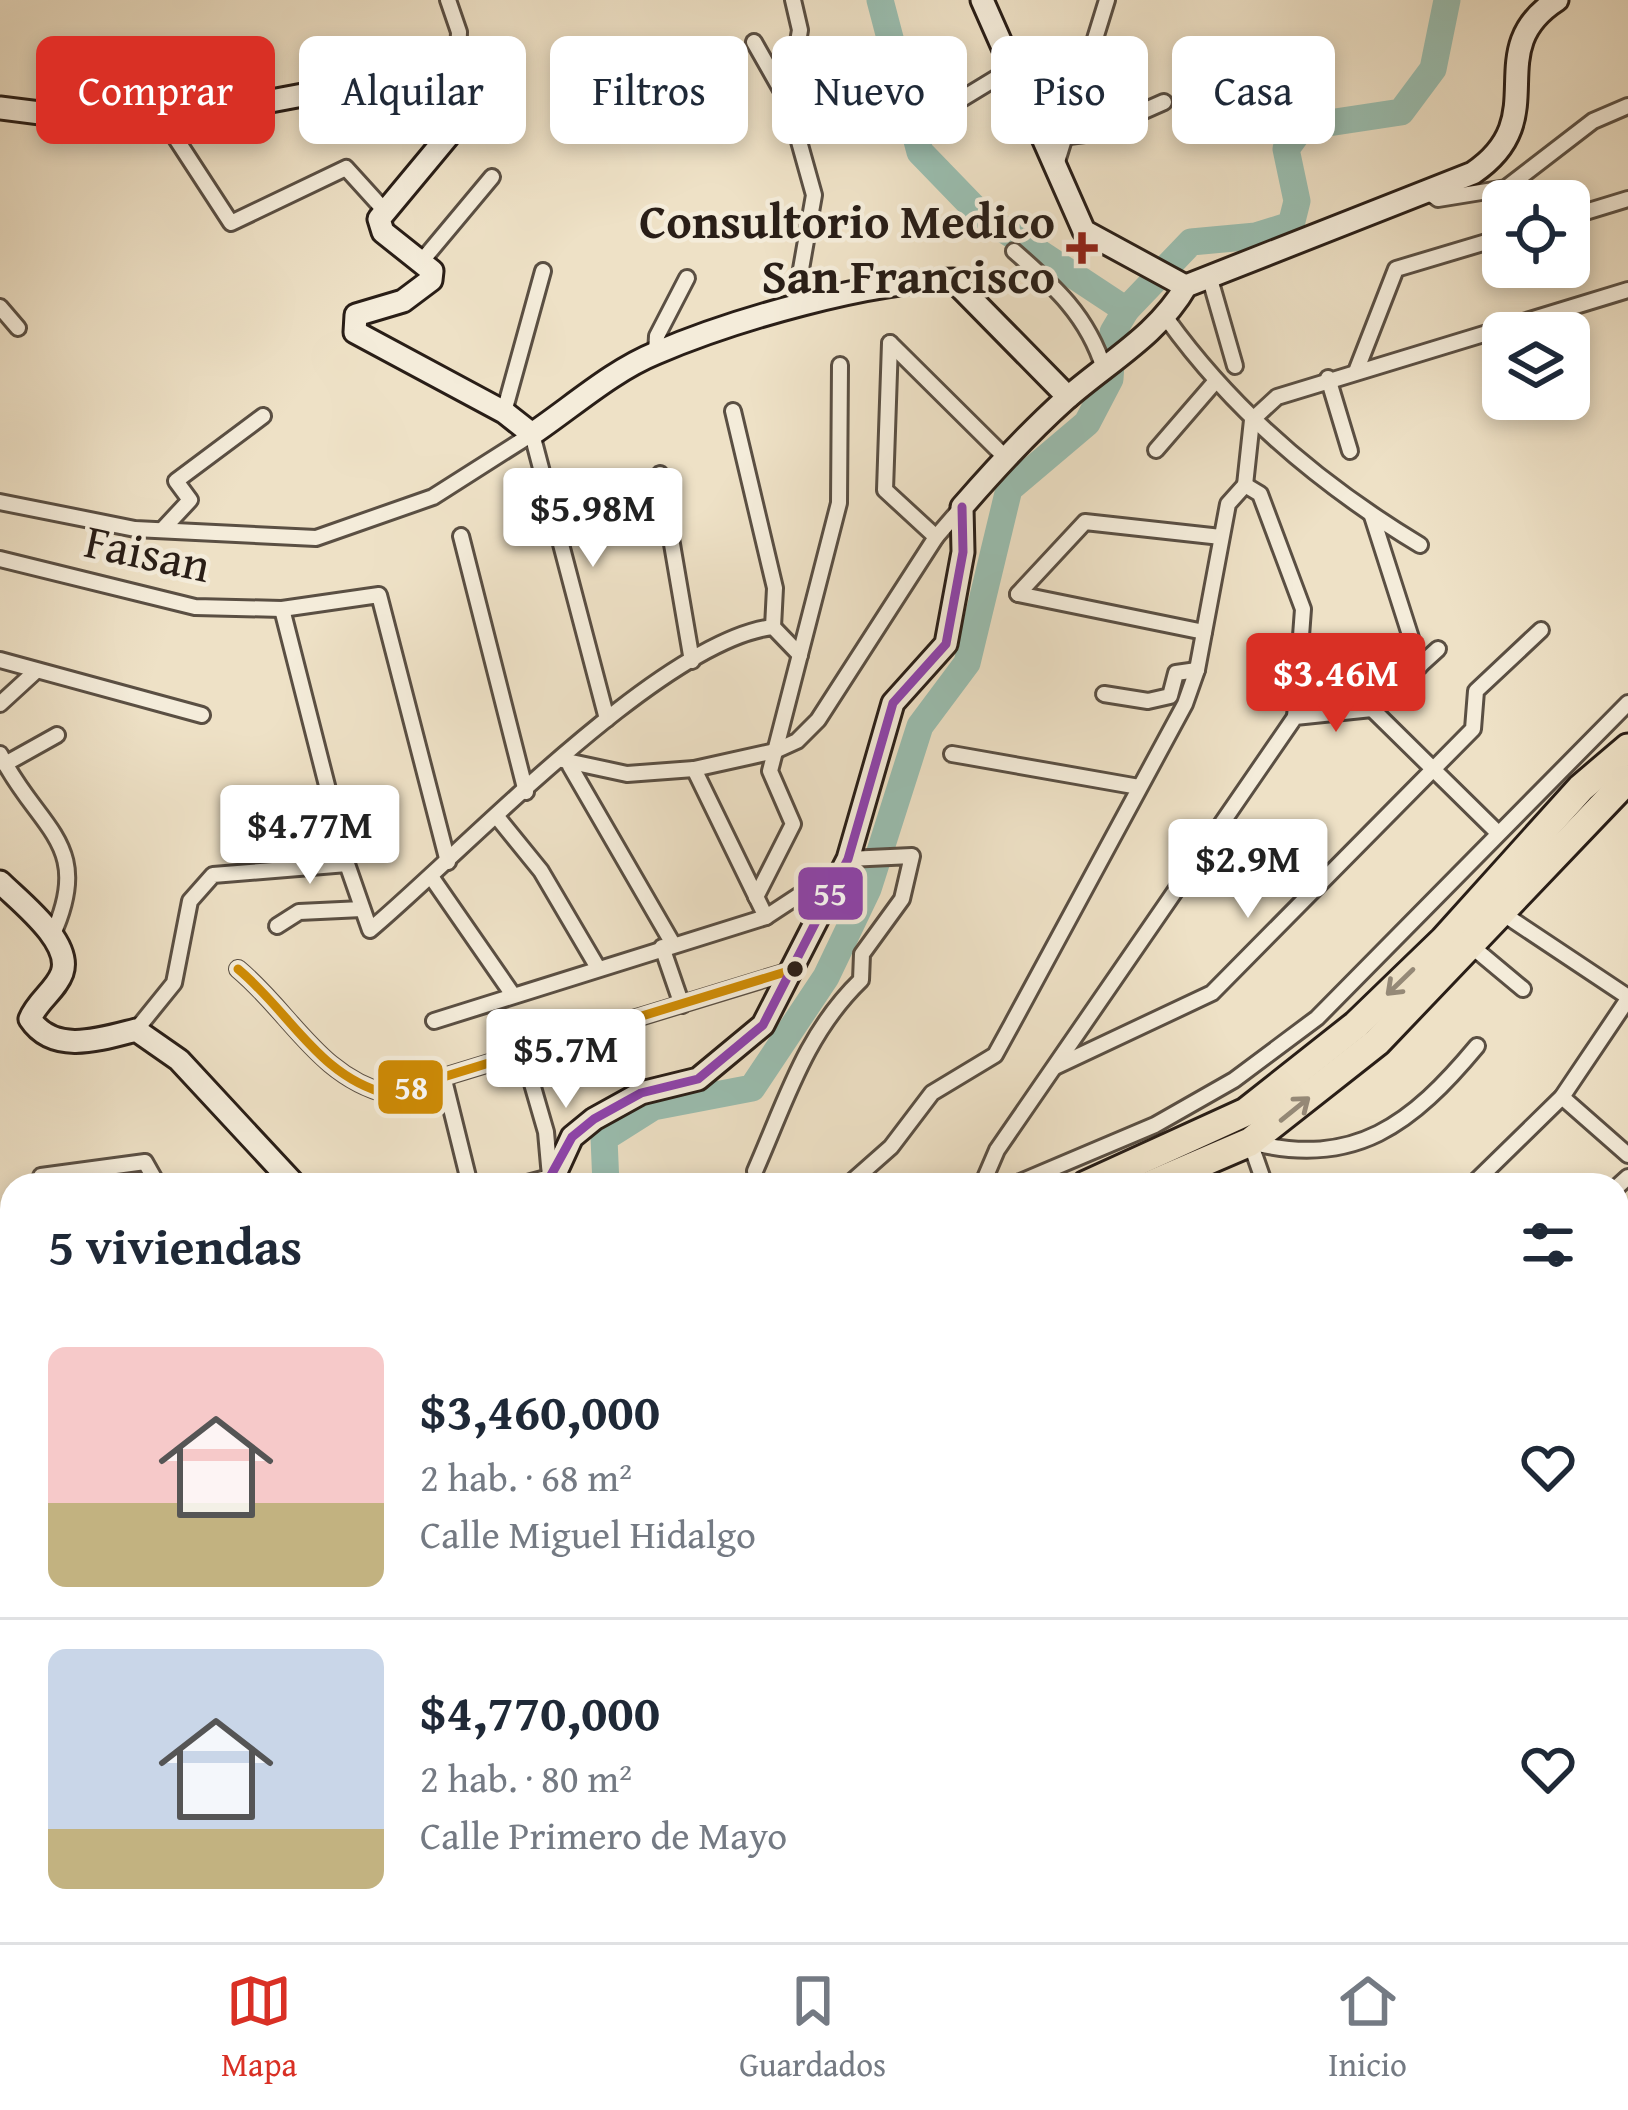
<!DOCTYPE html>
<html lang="es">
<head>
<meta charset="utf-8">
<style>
  :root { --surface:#fff; --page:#f2f2f3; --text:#1f2937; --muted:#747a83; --line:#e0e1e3; --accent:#d93025 }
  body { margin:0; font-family:"Gentium Book Plus",serif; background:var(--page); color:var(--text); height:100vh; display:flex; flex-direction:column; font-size:45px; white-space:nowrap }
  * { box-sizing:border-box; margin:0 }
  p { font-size:39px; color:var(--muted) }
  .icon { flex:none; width:66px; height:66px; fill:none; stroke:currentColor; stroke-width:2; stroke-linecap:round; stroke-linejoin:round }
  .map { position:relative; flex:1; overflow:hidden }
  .drawer { position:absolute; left:0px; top:1173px; width:1629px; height:771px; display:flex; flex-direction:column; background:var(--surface); border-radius:36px 36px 0 0; box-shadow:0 6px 18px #0003 }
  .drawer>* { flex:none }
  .hud { position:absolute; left:36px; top:36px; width:1557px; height:108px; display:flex; gap:24px }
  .controls { position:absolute; left:1482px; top:180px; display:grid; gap:24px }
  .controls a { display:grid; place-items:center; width:108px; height:108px; border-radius:18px; background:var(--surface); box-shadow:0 6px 18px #0003; font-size:60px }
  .price { position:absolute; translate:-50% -102px; padding:0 27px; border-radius:12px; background:#fff; color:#222; font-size:39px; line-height:78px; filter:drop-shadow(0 3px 6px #0008) }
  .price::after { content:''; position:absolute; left:50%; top:72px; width:36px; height:27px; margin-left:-18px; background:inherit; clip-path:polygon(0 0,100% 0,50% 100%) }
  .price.current { background:var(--accent); color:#fff }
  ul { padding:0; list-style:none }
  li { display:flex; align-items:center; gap:36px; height:300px; padding:0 48px }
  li+li { border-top:3px solid var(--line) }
  li span { display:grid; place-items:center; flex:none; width:336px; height:240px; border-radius:18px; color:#555 }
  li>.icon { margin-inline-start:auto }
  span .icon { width:144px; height:144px; fill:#fffc; stroke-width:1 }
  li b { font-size:51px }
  h2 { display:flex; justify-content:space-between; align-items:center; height:144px; padding:0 48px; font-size:51px }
  .tag { padding:0 42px; border-radius:18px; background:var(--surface); box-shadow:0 6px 18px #0003; font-size:42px; line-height:108px }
  .tag.current { background:var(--accent); color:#fff }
  .tabs { display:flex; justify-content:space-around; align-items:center; height:168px; border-top:3px solid var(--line); background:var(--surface); font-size:33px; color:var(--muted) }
  .tabs a { display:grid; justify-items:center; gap:6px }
  .tabs .current { color:var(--accent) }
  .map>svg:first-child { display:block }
</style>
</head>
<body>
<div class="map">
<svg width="1628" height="1942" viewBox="0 0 1628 1942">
  <rect width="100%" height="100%" fill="#eee1c6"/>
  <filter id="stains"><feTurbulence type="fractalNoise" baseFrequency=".00167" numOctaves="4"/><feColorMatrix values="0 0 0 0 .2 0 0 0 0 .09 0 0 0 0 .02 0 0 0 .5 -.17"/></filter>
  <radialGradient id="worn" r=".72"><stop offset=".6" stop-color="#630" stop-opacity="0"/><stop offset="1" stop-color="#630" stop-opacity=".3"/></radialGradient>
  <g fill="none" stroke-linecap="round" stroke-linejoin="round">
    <!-- river -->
    <g stroke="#9abeb0" stroke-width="27">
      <path d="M880,0l40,152 59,61 147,97"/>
      <path d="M606,1185l-2,-47 49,-31 99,-19 74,-111 42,-88 52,-163 47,-63 42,-174 78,-66 23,-44 3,-47 13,-22 65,-68 65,-6 35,-11 6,-24 -11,-52 16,-22 99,-15 32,-43 14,-69"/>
      <path d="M0,1401l12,-10"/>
      <path d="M1617,1830l11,-4"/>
      <path d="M1437,1942l6,-10"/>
    </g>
    <defs>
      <g id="street">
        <path d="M448,0l11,32 -2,53"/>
        <path d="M793,0l7,30 -12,72 26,93 -20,114"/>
        <path d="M754,42l34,60"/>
        <path d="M960,100l51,-31"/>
        <path d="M160,114l71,109 115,-55 39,43"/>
        <path d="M1069,136l55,-7 6,-12 34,-15"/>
        <path d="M1056,165l51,-165"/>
        <path d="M1427,191l11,8 68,-11 87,-67 35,-15"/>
        <path d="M1569,217l59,-18"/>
        <path d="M1014,251c40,35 74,65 90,118"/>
        <path d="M421,262l71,-85"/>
        <path d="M1210,279l25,87"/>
        <path d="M0,307l18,21"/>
        <path d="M1167,319c67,93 155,167 253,226"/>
        <path d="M890,343l-5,147 51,47"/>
        <path d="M890,343l115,114"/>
        <path d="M656,353l1,-17 30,-58"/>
        <path d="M1357,369l39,-100 107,-32"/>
        <path d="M1328,378l22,73"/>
        <path d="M733,411l42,177 -2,39"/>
        <path d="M504,412l39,-141"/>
        <path d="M1156,450l58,-67"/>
        <path d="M660,474l32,187"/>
        <path d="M1245,485l7,-65 25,-23 351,-107"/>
        <path d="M1245,485l15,9 43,115 -8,108"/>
        <path d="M0,502l135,27 181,9 117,-41 99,-63 75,285"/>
        <path d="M1372,516l48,150"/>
        <path d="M163,529l27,-29 -14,-19 87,-65"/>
        <path d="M461,536l65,256"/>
        <path d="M0,559l195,48 87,2 97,-14 69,267"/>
        <path d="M1018,594l67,-72 136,15"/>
        <path d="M1018,594l186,38"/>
        <path d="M282,609l65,255 23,66c92,-77 291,-290 403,-303l27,28"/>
        <path d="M0,660l202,55"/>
        <path d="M1104,694l44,7 22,-5 6,-23 21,-3"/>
        <path d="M0,704l36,-33"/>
        <path d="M1372,709l124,122"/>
        <path d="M1372,709l66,-60"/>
        <path d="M0,754c38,76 95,89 52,182"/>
        <path d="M952,754l187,33"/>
        <path d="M562,760l65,14 67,-5 81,-18 22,-10 21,-21 118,-183 26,-30"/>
        <path d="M5,764l52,-29"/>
        <path d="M570,766l103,178"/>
        <path d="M694,769l72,148"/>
        <path d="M498,818l43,53 57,97"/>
        <path d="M432,878l81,117"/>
        <path d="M756,897l37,-73 -23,-53 69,-268 1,-138"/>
        <path d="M1499,911l129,86"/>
        <path d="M277,926l22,-14 63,-3"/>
        <path d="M1469,944l54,45"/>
        <path d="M662,947l20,58"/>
        <path d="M238,969c52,43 81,108 150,125l402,-123"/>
        <path d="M434,1021l332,-104 35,-23 34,-11"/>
        <path d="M136,1030l38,-47 16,-82 23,-26 134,-11"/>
        <path d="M1055,1067l157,-74 261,-264 3,-38 65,-61"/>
        <path d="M444,1080l26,105"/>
        <path d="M1562,1097l66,58"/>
        <path d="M1250,1142c105,27 162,-18 227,-96"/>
        <path d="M1250,1142l15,43"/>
        <path d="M755,1171c31,-70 50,-137 106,-191l1,-26 40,-55 10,-43 -64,3"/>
        <path d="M41,1176l104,-14 13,23"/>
        <path d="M520,1185l30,-8 -4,-45 -22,-76"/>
        <path d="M848,1185l43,-38 41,-54 63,-38 17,-31 173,-320 12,-34 31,-166 17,-19"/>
        <path d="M982,1185l15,-35 298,-433 77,-8"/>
        <path d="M1013,1185l142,-60 79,-45 83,-62 311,-315"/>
        <path d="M1472,1185l90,-88 66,-98"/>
        <path d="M1617,1187l11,-10"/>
        <path d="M1617,1326l11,-9"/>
        <path d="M1617,1431l11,-6"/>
        <path d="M1617,1447l11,14"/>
        <path d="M1617,1560l11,-8"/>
        <path d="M1617,1819l11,-5"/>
        <path d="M1617,1849l11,-5"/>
        <path d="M1617,1882l11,16"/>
        <path d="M269,1932l28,10"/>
        <path d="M673,1932l7,10"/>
        <path d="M985,1932l235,10"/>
        <path d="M1344,1932l10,10"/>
        <path d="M1531,1932l8,10"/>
        <path d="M540,1935l4,7"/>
        <path d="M797,1936l58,-4"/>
        <path d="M425,1942l14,-10"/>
        <path d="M599,1942l15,-10"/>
        <path d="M1455,1942l4,-10"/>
      </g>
      <g id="secondary">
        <path d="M982,0l102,231 101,55"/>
        <path d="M0,108l56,7 104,-1 100,-11 139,-26 58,8 -9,51 -69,83 4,13 49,39 -1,9 -28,21 -47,14 -1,17 149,80 28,22c40,-27 80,-63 124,-81 77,-33 215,-73 297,-73l115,117"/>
        <path d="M0,882c19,19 73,60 62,91 -6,17 -25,28 -32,46 24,36 71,20 106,11l43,30 116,125"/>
        <path d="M550,1185l22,-48 22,-18 47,-26 57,-14 65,-54 85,-166 45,-156 53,-59 17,-92 -1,-45c33,-38 66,-74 104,-108 42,-37 92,-64 120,-113l287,-113c83,-56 5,-122 84,-173"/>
        <path d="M0,1319l12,-3"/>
        <path d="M1617,1672l11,-6"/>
        <path d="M1269,1942l13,-10"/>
      </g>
      <g id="highway">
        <path d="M1086,1185l160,-73 110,-87 88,-85 137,-152 47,-40"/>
        <path d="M1150,1185l100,-43 127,-100 251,-263"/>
        <path d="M0,1798l12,-1"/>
        <path d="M0,1903l5,39"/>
        <path d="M36,1942l7,-10"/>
      </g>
    </defs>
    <!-- street casing -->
    <use href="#street" stroke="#5a4f43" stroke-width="20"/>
    <!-- secondary casing -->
    <use href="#secondary" stroke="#291e17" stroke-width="27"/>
    <!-- highway casing -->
    <use href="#highway" stroke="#291e17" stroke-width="33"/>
    <!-- street -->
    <use href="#street" stroke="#f4ecda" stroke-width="14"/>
    <!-- secondary -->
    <use href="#secondary" stroke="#f4ecda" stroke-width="21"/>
    <!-- highway -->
    <use href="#highway" stroke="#eee1c6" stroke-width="27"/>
    <defs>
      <path id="bus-1" d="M238,969c52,43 81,108 150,125l407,-125"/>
      <path id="bus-2" d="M550,1177l22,-40 22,-18 47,-26 57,-14 65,-54 85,-166 45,-156 53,-59 17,-92 -1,-45"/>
    </defs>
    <!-- bus-1 casing -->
    <use href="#bus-1" stroke="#f4ecda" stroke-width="18"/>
    <!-- bus-2 casing -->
    <use href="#bus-2" stroke="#f4ecda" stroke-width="18"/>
    <!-- bus-1 -->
    <use href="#bus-1" stroke="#ce8b05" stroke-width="9"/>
    <!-- bus-2 -->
    <use href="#bus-2" stroke="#8e44ad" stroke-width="9"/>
  </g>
  <!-- one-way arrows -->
  <defs><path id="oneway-shaft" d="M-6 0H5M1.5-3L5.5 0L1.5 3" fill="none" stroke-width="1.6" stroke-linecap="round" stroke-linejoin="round" transform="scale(3)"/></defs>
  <g stroke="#958977">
    <use href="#oneway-shaft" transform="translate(1400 982) rotate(136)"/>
    <use href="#oneway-shaft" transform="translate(1295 1109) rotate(-39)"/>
  </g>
  <!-- markers -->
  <path fill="#8f2418" stroke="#f4ecda" stroke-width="4.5" d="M1076 230h12v12h12v12h-12v12h-12v-12h-12v-12h12z"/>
  <circle fill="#291e17" stroke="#f4ecda" stroke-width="4.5" cx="795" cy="969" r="10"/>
  <g text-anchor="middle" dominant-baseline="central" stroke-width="9" stroke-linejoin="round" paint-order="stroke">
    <!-- poi labels -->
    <g font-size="48" font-weight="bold" fill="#291e17" stroke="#f4ecda" text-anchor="end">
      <text x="1055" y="220">Consultorio Medico<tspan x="1055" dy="55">San Francisco</tspan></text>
    </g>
    <!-- street labels -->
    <g font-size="48" fill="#291e17" stroke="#f4ecda">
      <text transform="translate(148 552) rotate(12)">Faisan</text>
    </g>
  </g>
  <g stroke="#f4ecda" stroke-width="4.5">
    <rect x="796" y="865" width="69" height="57" rx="12" fill="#8e44ad"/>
    <rect x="376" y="1058" width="69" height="58" rx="12" fill="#ce8b05"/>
  </g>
  <g font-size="33" text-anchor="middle" font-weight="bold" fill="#fff">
    <text x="830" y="905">55</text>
    <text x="411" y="1099">58</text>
  </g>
  <rect width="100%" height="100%" filter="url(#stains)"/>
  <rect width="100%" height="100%" fill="url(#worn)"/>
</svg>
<div class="controls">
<a><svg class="icon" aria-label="locate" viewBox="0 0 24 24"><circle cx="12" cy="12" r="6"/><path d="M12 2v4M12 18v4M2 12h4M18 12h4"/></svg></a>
<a><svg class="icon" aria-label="layers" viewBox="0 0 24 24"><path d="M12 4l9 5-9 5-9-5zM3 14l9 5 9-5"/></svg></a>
</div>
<b class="price" style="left:593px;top:570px">$5.98M</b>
<b class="price current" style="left:1336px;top:735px">$3.46M</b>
<b class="price" style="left:310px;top:887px">$4.77M</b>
<b class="price" style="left:1248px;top:921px">$2.9M</b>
<b class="price" style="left:566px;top:1111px">$5.7M</b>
<div class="hud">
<a class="tag current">Comprar</a>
<a class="tag">Alquilar</a>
<a class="tag">Filtros</a>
<a class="tag">Nuevo</a>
<a class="tag">Piso</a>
<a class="tag">Casa</a>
</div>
<section class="drawer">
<h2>5 viviendas<svg class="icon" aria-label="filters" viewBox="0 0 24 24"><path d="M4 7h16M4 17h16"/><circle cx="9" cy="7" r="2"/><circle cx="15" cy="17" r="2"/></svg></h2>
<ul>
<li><span style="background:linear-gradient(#f6c9c9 65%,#c2b280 0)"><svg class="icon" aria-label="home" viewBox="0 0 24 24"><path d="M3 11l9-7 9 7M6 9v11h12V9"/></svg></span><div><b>$3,460,000</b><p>2 hab. · 68 m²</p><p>Calle Miguel Hidalgo</p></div><svg class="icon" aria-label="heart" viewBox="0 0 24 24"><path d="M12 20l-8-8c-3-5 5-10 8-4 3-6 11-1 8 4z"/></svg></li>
<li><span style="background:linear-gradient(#c9d6e8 75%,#c2b280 0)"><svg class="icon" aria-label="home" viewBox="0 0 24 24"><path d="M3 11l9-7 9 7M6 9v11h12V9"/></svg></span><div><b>$4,770,000</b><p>2 hab. · 80 m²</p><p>Calle Primero de Mayo</p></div><svg class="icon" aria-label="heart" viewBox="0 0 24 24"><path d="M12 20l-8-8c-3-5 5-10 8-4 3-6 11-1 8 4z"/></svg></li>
</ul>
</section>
</div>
<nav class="tabs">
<a class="current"><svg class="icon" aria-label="map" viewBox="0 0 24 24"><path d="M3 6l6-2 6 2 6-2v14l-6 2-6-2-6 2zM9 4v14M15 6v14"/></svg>Mapa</a>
<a><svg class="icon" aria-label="saved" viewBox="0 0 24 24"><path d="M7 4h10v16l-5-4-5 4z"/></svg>Guardados</a>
<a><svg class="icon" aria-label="home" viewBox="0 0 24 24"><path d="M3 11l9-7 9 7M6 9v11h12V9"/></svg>Inicio</a>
</nav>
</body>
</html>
